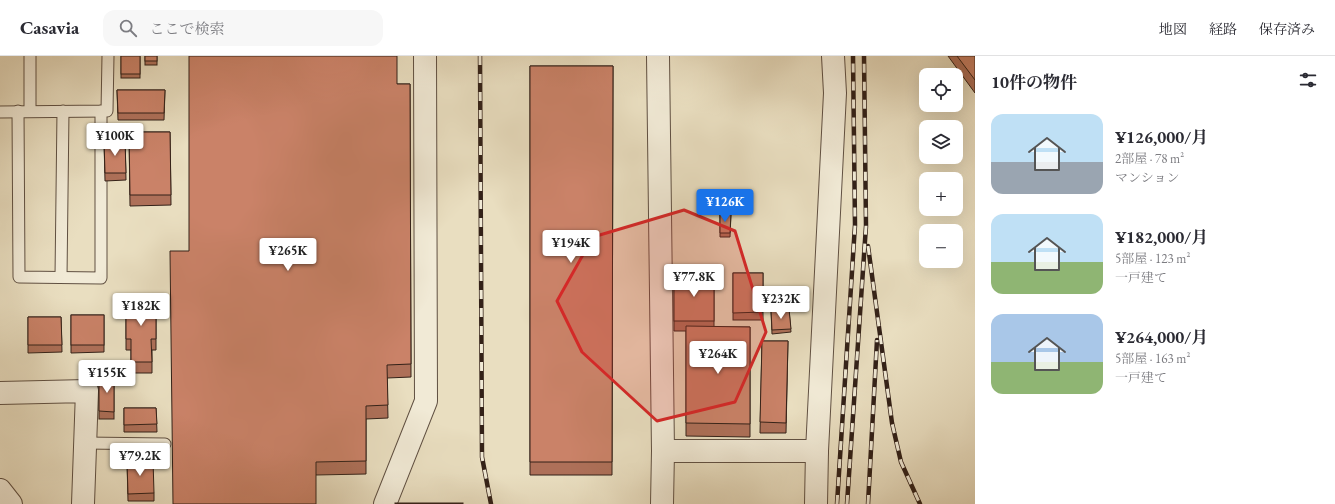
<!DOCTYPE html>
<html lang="ja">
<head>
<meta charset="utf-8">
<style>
  :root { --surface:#fff; --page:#f7f7f7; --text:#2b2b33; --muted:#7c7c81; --line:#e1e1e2; --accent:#1a73e8 }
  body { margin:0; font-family:"EB Garamond","Noto Serif JP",serif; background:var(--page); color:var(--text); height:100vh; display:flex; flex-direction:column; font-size:15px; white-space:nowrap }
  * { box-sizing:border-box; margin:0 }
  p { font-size:13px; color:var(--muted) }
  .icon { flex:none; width:22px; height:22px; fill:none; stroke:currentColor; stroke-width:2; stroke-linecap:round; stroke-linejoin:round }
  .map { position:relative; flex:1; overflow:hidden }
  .drawer { display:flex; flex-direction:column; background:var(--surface); width:360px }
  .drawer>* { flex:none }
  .controls { position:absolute; left:919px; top:12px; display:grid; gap:8px }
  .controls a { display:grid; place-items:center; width:44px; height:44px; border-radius:8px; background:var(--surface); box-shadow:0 4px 16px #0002; font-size:20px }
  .price { position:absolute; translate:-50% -34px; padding:0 9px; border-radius:4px; background:#fff; color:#222; font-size:13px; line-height:26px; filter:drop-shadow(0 1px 2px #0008) }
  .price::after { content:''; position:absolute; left:50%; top:24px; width:12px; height:9px; margin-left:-6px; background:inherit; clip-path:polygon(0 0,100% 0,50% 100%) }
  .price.current { background:var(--accent); color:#fff }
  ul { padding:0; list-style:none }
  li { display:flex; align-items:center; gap:12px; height:100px; padding:0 16px }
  li span { display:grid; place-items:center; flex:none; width:112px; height:80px; border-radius:12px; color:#555 }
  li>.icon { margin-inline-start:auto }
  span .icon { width:48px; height:48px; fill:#fffc; stroke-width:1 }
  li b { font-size:17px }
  h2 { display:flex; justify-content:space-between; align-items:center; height:48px; padding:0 16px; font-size:17px }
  header { display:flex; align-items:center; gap:24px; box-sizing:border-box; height:56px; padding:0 20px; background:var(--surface); border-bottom:1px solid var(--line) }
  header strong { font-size:19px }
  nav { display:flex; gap:22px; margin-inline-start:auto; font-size:14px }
  .search { width:280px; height:36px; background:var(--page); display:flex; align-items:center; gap:10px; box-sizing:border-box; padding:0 14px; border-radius:12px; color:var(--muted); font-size:15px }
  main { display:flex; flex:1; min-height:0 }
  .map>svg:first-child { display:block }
</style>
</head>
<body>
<header>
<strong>Casavia</strong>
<div class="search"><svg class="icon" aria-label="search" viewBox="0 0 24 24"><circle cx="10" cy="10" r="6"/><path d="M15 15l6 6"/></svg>ここで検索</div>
<nav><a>地図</a><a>経路</a><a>保存済み</a></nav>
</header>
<main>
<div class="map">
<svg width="975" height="448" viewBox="0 0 975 448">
  <rect width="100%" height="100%" fill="#e9dec0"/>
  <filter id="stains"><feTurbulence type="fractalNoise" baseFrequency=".005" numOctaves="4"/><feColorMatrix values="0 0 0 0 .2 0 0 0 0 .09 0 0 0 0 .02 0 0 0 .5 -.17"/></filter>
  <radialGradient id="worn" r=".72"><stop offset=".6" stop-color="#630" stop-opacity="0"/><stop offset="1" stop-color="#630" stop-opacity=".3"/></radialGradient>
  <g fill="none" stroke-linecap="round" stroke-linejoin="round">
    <defs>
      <g id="service">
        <path d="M18,55l1,166 82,1v-167"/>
        <path d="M30,55v-55"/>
        <path d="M0,56l107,-1 1,-55"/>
        <path d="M61,221l2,-166"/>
        <path d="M85,387l80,1"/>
      </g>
      <g id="minor">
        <path d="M658,0l5,395 -1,53"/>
        <path d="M0,337l87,-2 -4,113"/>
        <path d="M663,395h154"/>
        <path d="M0,434l11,14"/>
        <path d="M385,448l41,-103 -1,-345"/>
        <path d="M816,448l1,-53 18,-358 -2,-37"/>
      </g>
    </defs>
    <!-- service casing -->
    <use href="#service" stroke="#605042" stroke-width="13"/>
    <!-- minor casing -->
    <use href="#minor" stroke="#605042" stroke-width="24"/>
    <!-- service -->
    <use href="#service" stroke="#f1ead6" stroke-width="11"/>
    <!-- minor -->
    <use href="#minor" stroke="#f1ead6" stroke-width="22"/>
    <defs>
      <g id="rail">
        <path d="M480,0l2,401 9,47"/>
        <path d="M868,190l24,177 9,39 19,42"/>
        <path d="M837,448l18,-279 -2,-169"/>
        <path d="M847,448l19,-278 -2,-170"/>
        <path d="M868,448l9,-164"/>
      </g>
    </defs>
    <!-- rail casing -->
    <use href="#rail" stroke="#332118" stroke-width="4.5"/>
    <!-- rail -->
    <use href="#rail" stroke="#f1ead6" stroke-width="3" stroke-dasharray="9" stroke-linecap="butt"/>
  </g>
  <!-- wall -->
  <g fill="#ae7059" stroke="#332118">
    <rect x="121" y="0" width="19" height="22"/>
    <rect x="145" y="0" width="12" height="9"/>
    <path d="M948,0h27v37z"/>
    <path d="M530,10h83l-1,409h-82z"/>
    <path d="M397,28h13l1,293 -24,1 1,40 -22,1v55l-50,1 -127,-224z"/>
    <path d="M117,34h48l-1,30h-46z"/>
    <path d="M129,76h41l1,73 -41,1z"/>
    <path d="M125,84l1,40 -21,1 -1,-40z"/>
    <path d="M720,157h11l-1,24h-10z"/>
    <rect x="733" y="217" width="30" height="47"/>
    <path d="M674,219h40v52h36v110l-64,-1v-105h-12z"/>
    <path d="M126,242h30v52h-4v23h-21v-23h-5z"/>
    <path d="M789,253l2,23 -19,2 -1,-24z"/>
    <path d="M71,259h33v37l-33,1z"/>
    <path d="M28,261h33l1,35 -34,1z"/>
    <path d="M762,285h26l-2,92h-26z"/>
    <rect x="99" y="321" width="15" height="42"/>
    <path d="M124,352h32l1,24h-33z"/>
    <path d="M127,405l27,32v8h-26z"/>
  </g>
  <!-- building -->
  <g fill="#ca8268" stroke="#332118">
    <rect x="121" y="0" width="19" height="18"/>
    <rect x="145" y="0" width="12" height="5"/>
    <path d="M189,0h208v28h13l1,280 -24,1 1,40 -22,1v55l-50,1v42h-143l-3,-253h19z"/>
    <path d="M957,0h18v24z"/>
    <path d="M530,10h83l-1,396h-82z"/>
    <path d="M117,34h48l-1,23h-46z"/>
    <path d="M129,76h41l1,63h-41z"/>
    <path d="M125,84l1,33h-21l-1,-32z"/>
    <path d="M720,157h11l-1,20h-10z"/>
    <path d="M733,217h30v39l-30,1z"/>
    <rect x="674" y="219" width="40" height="46"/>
    <path d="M126,242h30v41h-5l1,23h-21v-23h-5z"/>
    <path d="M789,253l2,20 -19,1 -1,-20z"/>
    <rect x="71" y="259" width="33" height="30"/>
    <path d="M28,261h33l1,28h-34z"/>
    <path d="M686,270l64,1v97l-64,-1z"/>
    <path d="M762,285h26l-2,82 -26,-1z"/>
    <path d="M99,321h15v35l-15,-1z"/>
    <path d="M124,352h32l1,16 -33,1z"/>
    <path d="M153,404l1,33 -26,1 -1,-33z"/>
    <rect x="395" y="447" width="68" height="1"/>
  </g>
  <!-- marked area -->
  <path fill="#d62828" fill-opacity="0.2" stroke="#d62828" stroke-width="3" stroke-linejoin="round" d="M684,154l51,21 31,101 -31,70 -78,19 -75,-69 -25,-51 36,-64z"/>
  <rect width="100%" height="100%" filter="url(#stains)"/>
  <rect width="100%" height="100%" fill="url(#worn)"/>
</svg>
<div class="controls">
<a><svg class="icon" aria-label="locate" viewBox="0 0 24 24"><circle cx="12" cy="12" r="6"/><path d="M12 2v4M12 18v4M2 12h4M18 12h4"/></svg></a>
<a><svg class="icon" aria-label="layers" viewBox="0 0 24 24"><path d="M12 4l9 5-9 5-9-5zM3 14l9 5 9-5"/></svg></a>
<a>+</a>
<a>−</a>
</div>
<b class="price" style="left:115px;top:101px">¥100K</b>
<b class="price current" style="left:725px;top:167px">¥126K</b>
<b class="price" style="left:571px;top:208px">¥194K</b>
<b class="price" style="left:288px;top:216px">¥265K</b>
<b class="price" style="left:694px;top:242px">¥77.8K</b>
<b class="price" style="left:781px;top:264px">¥232K</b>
<b class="price" style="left:141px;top:271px">¥182K</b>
<b class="price" style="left:718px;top:319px">¥264K</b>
<b class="price" style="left:107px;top:338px">¥155K</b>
<b class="price" style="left:140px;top:421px">¥79.2K</b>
</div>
<section class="drawer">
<h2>10件の物件<svg class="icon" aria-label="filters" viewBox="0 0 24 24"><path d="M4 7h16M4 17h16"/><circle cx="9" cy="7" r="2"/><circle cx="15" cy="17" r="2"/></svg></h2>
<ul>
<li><span style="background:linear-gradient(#bfe0f5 60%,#9aa5b1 0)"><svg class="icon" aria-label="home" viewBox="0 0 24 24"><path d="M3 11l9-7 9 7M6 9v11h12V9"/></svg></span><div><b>¥126,000/月</b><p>2部屋 · 78 m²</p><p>マンション</p></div></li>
<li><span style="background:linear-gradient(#bfe0f5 60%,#8fb573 0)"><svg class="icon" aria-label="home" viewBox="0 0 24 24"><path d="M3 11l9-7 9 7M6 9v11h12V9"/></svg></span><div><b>¥182,000/月</b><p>5部屋 · 123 m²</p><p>一戸建て</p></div></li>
<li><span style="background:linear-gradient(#a9c7e8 60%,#8fb573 0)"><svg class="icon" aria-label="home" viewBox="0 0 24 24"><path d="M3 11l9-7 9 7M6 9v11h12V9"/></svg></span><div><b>¥264,000/月</b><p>5部屋 · 163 m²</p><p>一戸建て</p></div></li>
</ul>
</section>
</main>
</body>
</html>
